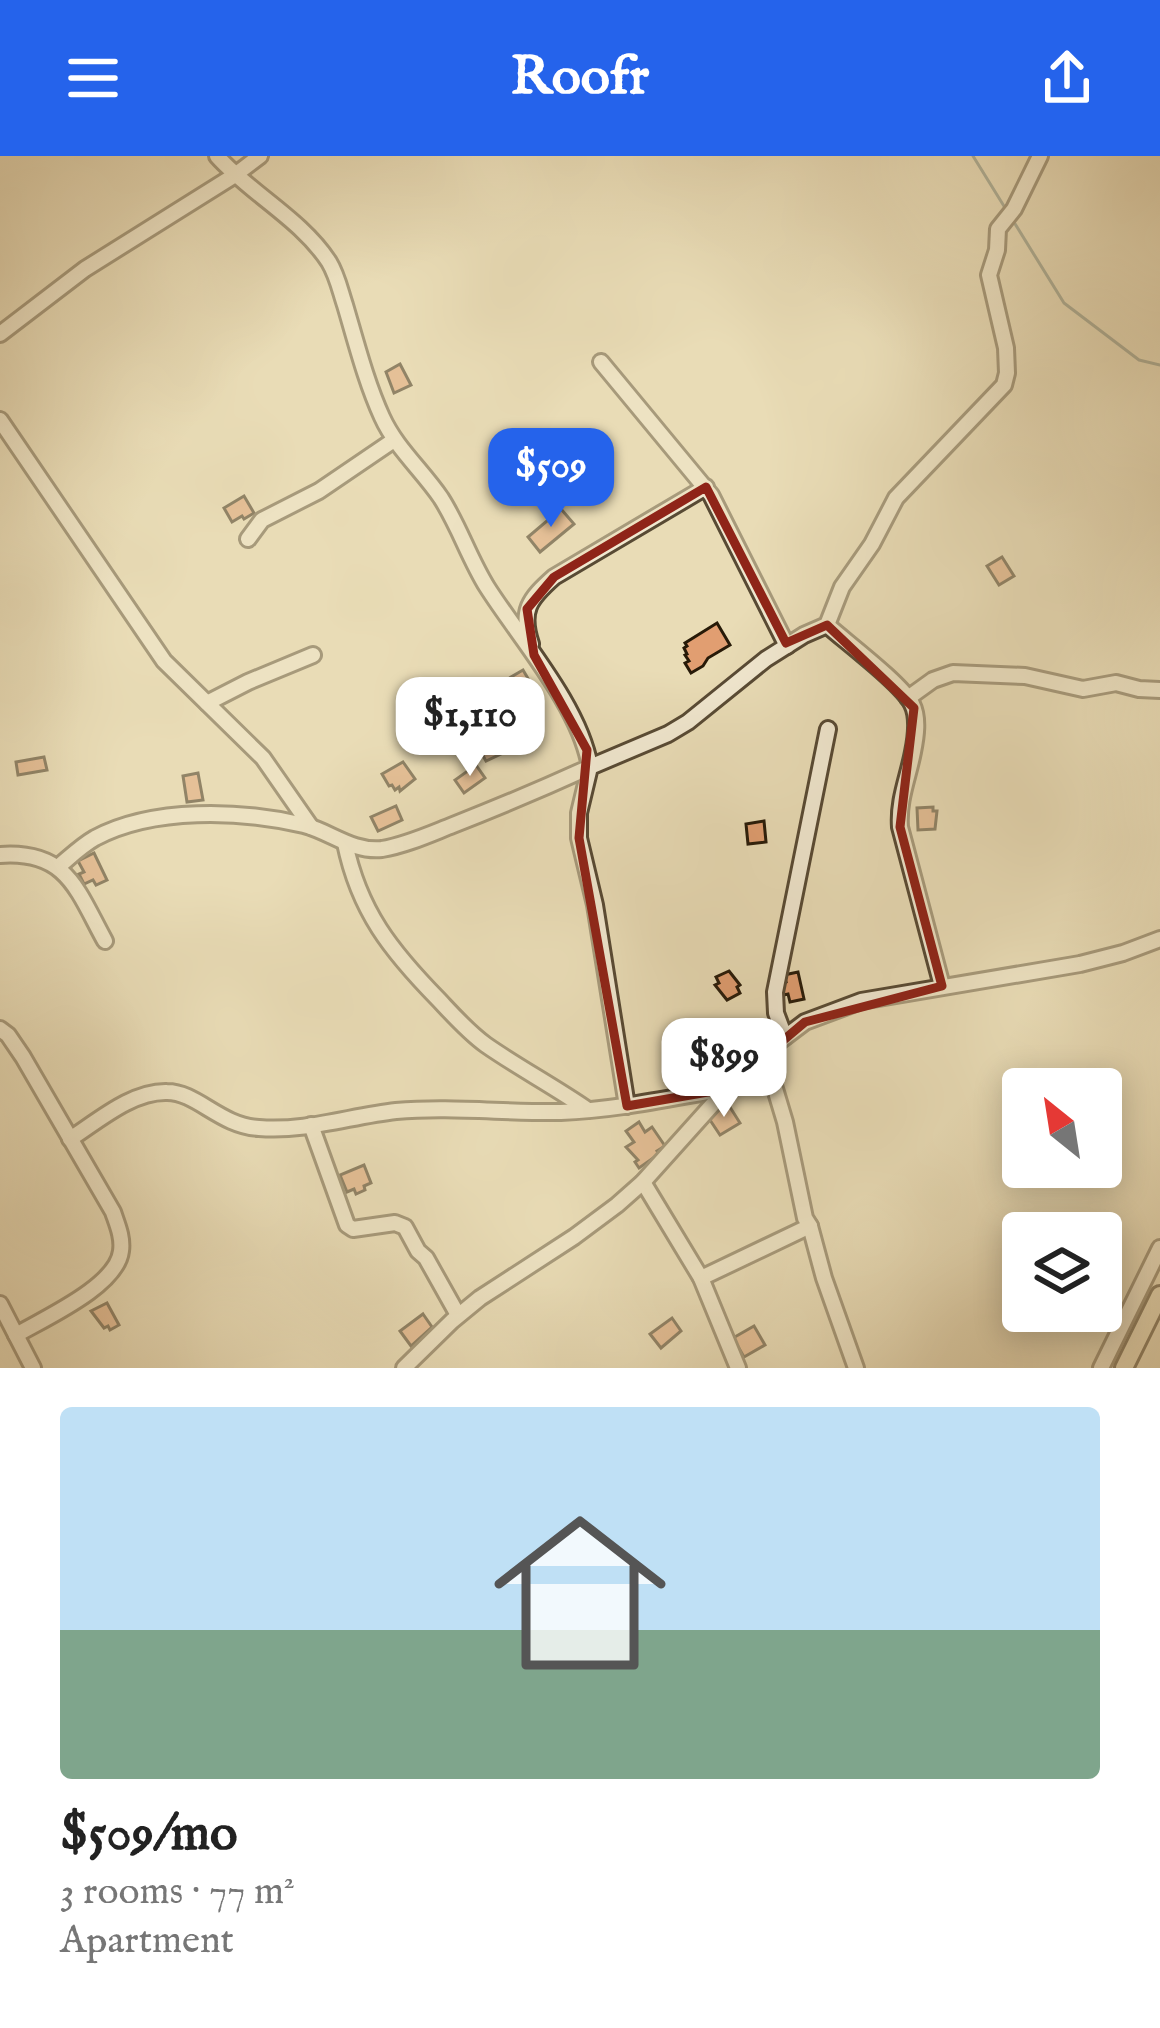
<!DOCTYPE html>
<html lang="en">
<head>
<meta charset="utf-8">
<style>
  :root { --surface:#fff; --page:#f6f6f6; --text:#222; --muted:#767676; --line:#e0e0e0; --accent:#2563eb }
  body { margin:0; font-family:"IM FELL English",serif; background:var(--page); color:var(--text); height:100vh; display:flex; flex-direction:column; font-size:45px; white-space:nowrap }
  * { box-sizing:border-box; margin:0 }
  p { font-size:39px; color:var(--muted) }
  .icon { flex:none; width:66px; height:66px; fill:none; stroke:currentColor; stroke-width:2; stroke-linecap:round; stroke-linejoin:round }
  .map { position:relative; height:1212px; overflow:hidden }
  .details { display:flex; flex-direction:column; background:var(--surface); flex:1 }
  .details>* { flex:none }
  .needle { width:78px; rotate:330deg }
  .controls { position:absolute; left:1002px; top:912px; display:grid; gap:24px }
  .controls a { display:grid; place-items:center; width:120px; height:120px; border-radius:12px; background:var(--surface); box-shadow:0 6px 30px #0003; font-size:60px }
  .price { position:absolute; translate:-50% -102px; padding:0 27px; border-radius:24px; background:#fff; color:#222; font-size:39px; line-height:78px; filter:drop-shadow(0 3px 6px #0008) }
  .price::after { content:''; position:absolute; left:50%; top:72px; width:36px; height:27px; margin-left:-18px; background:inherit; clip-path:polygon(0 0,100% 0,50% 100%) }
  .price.current { background:var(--accent); color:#fff }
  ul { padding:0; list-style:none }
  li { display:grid; align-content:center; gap:24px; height:636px; padding:0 60px }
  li+li { border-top:3px solid var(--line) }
  li span { display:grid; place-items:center; height:372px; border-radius:12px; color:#555 }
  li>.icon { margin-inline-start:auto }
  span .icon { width:216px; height:216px; fill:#fffc; stroke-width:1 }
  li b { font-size:51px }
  header { display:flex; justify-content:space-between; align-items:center; height:156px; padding:0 60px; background:var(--accent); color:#fff; font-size:54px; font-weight:700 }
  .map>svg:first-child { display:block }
</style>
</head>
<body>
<header><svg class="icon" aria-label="menu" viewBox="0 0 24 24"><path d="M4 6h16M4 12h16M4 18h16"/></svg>Roofr<svg class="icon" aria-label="share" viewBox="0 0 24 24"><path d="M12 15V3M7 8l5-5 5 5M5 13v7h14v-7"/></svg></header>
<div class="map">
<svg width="1160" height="1212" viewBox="0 0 1160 1212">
  <rect width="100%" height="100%" fill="#e9dcb6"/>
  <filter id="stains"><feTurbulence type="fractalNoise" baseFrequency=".00167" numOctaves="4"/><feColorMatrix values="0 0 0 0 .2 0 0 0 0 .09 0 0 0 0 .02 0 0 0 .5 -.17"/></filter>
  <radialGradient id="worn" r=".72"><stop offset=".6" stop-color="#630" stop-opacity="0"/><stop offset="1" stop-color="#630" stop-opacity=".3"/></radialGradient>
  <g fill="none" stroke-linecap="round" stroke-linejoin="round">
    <!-- stream -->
    <g stroke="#6b7a70" stroke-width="3">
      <path d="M973,0l34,55"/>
      <path d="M1012,63l52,84 75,57 21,5"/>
    </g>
  </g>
  <!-- building -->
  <g fill="#e19e71" stroke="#271a08" stroke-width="3">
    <path d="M400,208l11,21 -17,8 -8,-21z"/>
    <path d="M244,340l10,17 -10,6 -2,-3 -10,6 -8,-14z"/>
    <path d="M561,353l13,15 -34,28 -12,-15z"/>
    <path d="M1002,401l12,19 -15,9 -12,-19z"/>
    <path d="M717,467l13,22 -22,13 -5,8 -12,7 -6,-10 4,-2 -4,-6 2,-1 -3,-6 3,-2 -2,-3z"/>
    <path d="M523,514l10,17 -22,13 -10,-17z"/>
    <path d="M419,554l12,21 -12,7 -13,-21z"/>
    <path d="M497,579l10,16 -21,10 -8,-14z"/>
    <path d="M44,601l3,13 -29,5 -2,-13z"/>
    <path d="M403,606l12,17 -15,12 -1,-4 -4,3 -3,-5 -3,1 -7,-12z"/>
    <path d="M476,609l9,13 -21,15 -9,-13z"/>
    <path d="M198,617l5,27 -16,2 -4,-26z"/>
    <path d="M396,650l6,14 -24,11 -7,-14z"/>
    <path d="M933,651v4h4l-2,18 -17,1 -1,-22z"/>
    <path d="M764,665l2,21 -18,2 -2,-20z"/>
    <path d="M94,697l13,27 -11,5 -3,-5 -9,4 -5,-10 5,-2 -6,-11z"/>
    <path d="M729,815l11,14 -3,2 3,6 -13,7 -12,-15 4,-2 -3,-6z"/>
    <path d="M798,816l6,27 -14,3 -2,-8 -4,1 -2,-12 4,-1 -2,-7z"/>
    <path d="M728,948l12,19 -20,12 -12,-18z"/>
    <path d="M639,966l6,10 7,-5 13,19 -8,5 2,3 -20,14 -4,-6 3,-2 -12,-13 8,-5 -8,-11z"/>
    <path d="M364,1009l7,18 -7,3 1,4 -9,4 -2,-5 -7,3 -7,-17z"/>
    <path d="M107,1147l12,22 -9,5 -2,-4 -4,2 -13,-17z"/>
    <path d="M423,1158l9,13 -21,19 -11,-15z"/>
    <path d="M672,1162l9,13 -20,17 -11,-14z"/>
    <path d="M754,1170l11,19 -21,12 -11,-19z"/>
  </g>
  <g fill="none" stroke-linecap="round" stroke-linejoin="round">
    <defs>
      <g id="minor">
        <path d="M0,178l85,-65 150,-94 25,-19"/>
        <path d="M601,206l110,133 76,151"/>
        <path d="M0,264l164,241 99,97 48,69"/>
        <path d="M248,383l14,-19 57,-29 75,-51"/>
        <path d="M827,469c19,17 75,59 85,79 7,14 4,33 1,48 -5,26 -15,48 -13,75l42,159"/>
        <path d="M531,488c-11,-33 -2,-45 23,-67l152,-90"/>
        <path d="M908,542l25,-18 20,-7 72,3 58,13 33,-6 23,6 21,1"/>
        <path d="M207,547l41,-21 65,-27"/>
        <path d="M345,687c14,68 46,108 94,157 15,16 29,32 47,45 33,23 69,42 102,65"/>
        <path d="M0,699c67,-5 77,35 105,86"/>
        <path d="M58,711c12,-10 23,-21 37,-29 58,-31 145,-28 209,-13 27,7 48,27 78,24 24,-4 48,-15 71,-24 46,-18 91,-37 137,-58 -10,-61 -70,-128 -103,-180 -18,-29 -28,-61 -46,-89 -19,-28 -45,-50 -59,-81 -16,-35 -26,-75 -37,-112 -5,-15 -8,-30 -16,-43 -28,-43 -78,-68 -112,-106"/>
        <path d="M0,873l8,6 15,22 90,155c4,12 10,25 8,39 -4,35 -76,67 -105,84"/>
        <path d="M785,881l-9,-24 -1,-21 53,-263"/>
        <path d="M764,896l21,70 20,96 5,8 14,52 32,90"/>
        <path d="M627,950l-32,-201 -16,-67v-25l11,-46 78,-33 20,-12 78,-63 38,-24 23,-10 15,-38 30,-43 24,-46 108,-113 3,-12 -1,-25 -17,-73 8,-25 1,-21 16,-20 26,-53"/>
        <path d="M311,969l36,100 6,4 42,-6 10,4 13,24 8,7 32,57"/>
        <path d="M70,983c28,-18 62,-48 97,-47 30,0 53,34 92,36 46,4 92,-12 137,-17 54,-5 110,2 165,1 55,-2 109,-14 163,-23"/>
        <path d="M643,1026l58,96 37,90"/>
        <path d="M701,1122l109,-52"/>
        <path d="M0,1148l33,64"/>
        <path d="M404,1212l48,-47 28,-23 94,-61 43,-32 26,-23 105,-117 57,-43 56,-21 219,-37 43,-11 37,-14"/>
        <path d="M1101,1212l59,-120"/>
      </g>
      <path id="major" d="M1124,1212l36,-73"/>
    </defs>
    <!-- minor casing -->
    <use href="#minor" stroke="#584a34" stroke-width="20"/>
    <!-- major casing -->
    <use href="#major" stroke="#271a08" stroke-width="22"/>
    <!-- minor -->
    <use href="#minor" stroke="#f1e8d0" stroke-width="14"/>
    <!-- major -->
    <use href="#major" stroke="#e9dcb6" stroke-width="16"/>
  </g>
  <!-- marked area -->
  <path d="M0 0H1160V1212H0ZM706,331l80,156 41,-18 87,83 -14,119 42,159 -137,36 -80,67 -98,17 -48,-268 8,-88 -53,-95 -7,-46 27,-32z" fill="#e9dcb6" fill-opacity=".55" fill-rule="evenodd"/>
  <path fill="none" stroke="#8f2418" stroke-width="9" stroke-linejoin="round" d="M706,331l80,156 41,-18 87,83 -14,119 42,159 -137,36 -80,67 -98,17 -48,-268 8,-88 -53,-95 -7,-46 27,-32z"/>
  <rect width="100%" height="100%" filter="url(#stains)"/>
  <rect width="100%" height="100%" fill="url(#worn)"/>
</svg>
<div class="controls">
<a><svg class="needle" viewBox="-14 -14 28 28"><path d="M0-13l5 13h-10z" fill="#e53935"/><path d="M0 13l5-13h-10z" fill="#767676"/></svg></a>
<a><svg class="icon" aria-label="layers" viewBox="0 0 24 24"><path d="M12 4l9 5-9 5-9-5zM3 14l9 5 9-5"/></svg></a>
</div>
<b class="price current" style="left:551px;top:374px">$509</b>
<b class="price" style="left:470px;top:623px">$1,110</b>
<b class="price" style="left:724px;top:964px">$899</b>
</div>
<section class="details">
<ul>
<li><span style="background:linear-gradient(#bfe0f5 60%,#7fa58c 0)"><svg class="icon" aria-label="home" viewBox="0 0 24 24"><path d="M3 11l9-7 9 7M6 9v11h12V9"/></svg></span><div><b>$509/mo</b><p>3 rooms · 77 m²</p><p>Apartment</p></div></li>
</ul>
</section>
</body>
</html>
